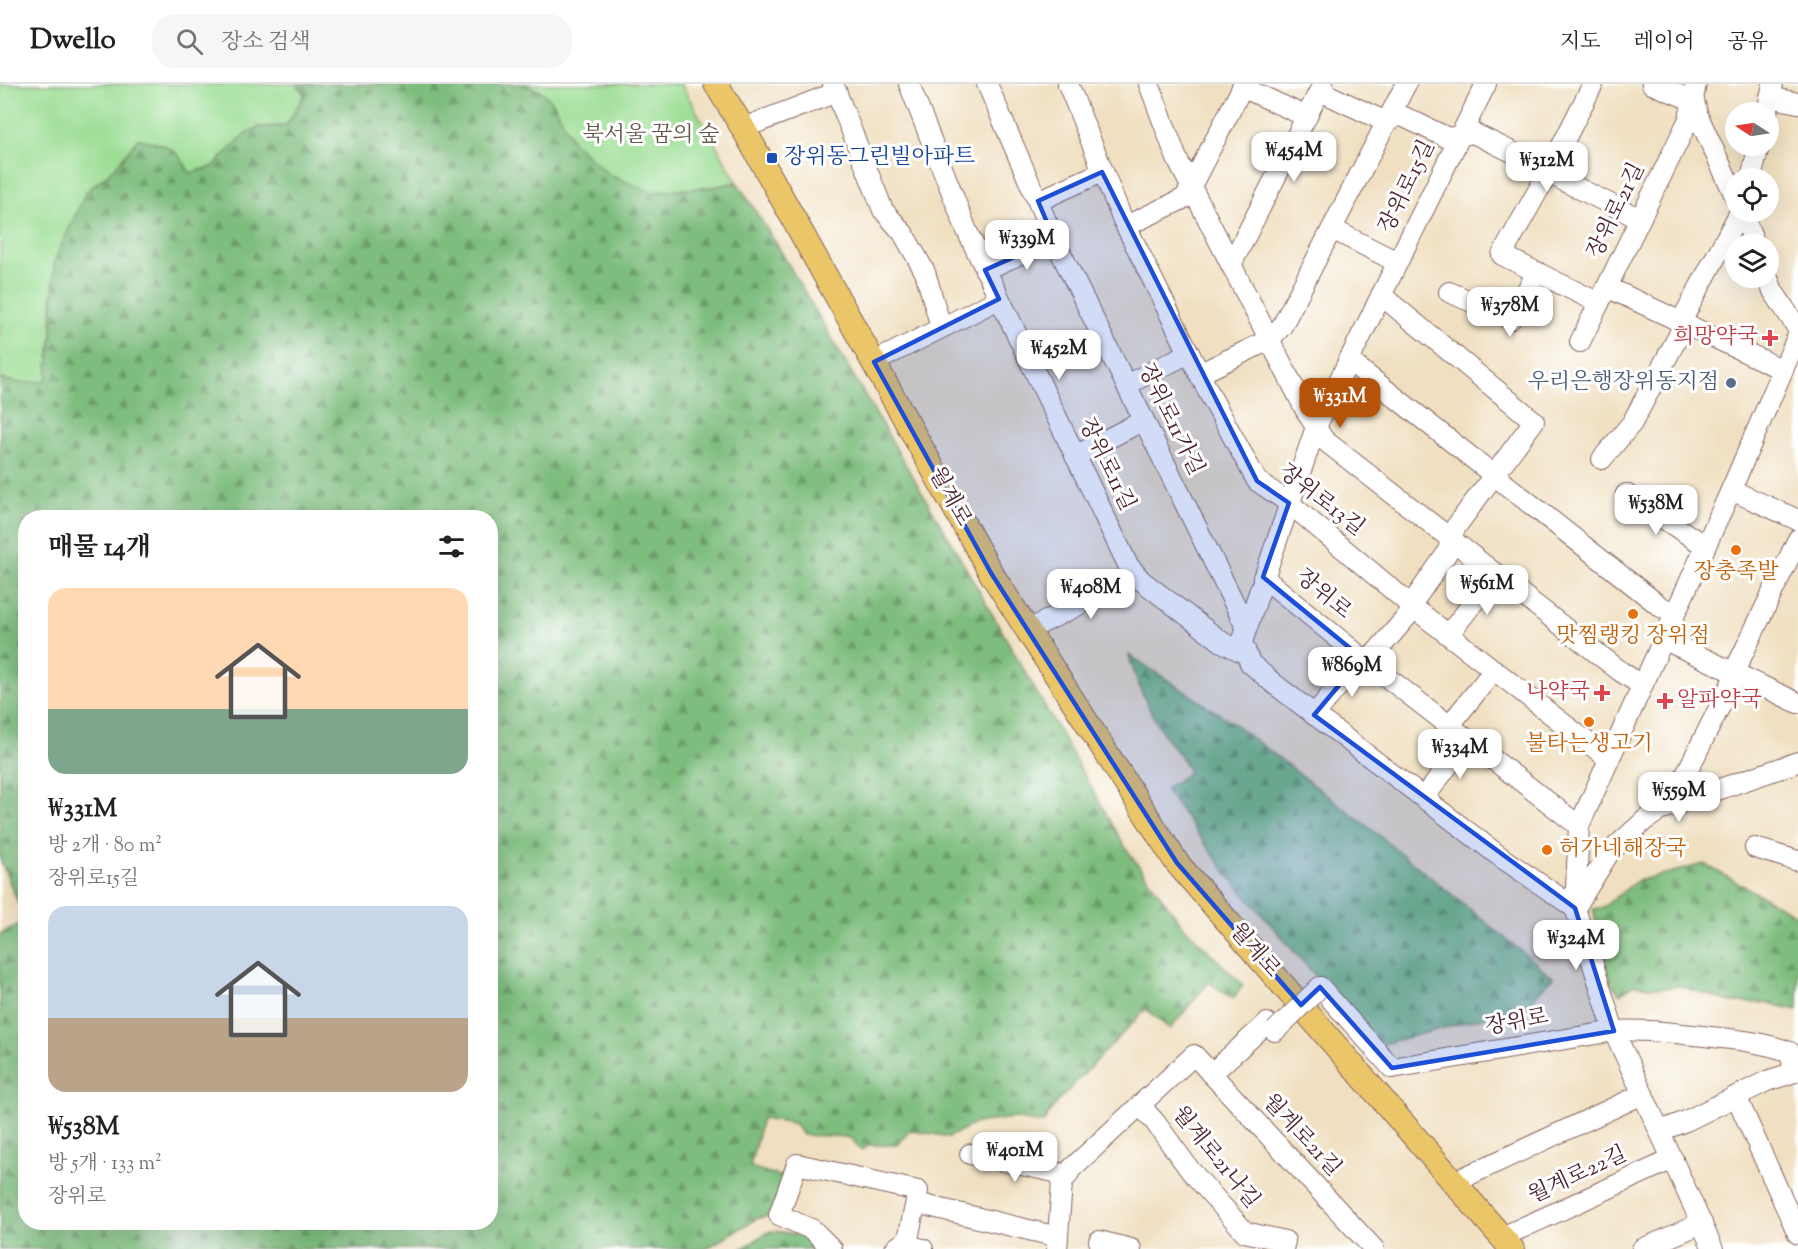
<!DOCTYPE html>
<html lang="ko">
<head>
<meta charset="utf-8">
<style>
  :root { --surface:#fff; --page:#f6f6f6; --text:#202124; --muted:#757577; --line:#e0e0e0; --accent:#b45309 }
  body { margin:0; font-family:"Sorts Mill Goudy","Noto Serif KR",serif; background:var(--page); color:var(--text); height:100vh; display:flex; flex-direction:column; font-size:22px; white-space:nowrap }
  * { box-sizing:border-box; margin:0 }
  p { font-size:20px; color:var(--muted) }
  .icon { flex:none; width:33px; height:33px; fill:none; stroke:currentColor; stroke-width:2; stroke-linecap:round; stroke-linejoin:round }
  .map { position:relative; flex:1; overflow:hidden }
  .drawer { position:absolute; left:18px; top:426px; width:480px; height:720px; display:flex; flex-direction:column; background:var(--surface); border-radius:24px; box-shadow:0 6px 24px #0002 }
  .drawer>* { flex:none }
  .needle { width:39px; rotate:282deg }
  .buttons { position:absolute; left:1725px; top:18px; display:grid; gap:12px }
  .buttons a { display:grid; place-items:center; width:54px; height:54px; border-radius:50%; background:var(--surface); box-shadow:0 6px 24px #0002; font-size:30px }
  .price { position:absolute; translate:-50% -51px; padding:0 14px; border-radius:12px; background:#fff; color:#222; font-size:20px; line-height:39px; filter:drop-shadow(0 2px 3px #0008) }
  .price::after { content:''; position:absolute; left:50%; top:36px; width:18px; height:14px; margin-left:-9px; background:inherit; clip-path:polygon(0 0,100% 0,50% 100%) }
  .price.selected { background:var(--accent); color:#fff }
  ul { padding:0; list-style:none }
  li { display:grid; align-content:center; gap:12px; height:318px; padding:0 30px }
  li span { display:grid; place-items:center; height:186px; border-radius:18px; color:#555 }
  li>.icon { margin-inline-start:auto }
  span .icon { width:108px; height:108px; fill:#fffc; stroke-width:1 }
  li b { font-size:26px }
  h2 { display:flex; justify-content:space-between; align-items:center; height:72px; padding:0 30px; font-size:26px }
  header { display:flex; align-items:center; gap:36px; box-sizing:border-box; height:84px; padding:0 30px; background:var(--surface); border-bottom:2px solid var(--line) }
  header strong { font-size:28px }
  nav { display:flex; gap:33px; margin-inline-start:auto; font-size:21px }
  .search { width:420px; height:54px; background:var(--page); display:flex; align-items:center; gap:15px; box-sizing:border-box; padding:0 21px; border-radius:24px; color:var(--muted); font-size:22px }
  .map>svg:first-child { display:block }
</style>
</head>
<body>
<header>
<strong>Dwello</strong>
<div class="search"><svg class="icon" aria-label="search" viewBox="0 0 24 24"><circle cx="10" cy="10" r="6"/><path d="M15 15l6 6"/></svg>장소 검색</div>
<nav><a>지도</a><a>레이어</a><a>공유</a></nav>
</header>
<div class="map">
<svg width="1798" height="1165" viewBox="0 0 1798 1165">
  <defs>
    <pattern id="forest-firs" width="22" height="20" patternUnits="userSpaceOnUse" patternTransform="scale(1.5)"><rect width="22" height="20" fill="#7ebd7e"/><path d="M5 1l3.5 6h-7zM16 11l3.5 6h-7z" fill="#699967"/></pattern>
  </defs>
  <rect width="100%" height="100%" fill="#fff"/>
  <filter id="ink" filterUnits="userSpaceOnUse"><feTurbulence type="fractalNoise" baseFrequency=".0167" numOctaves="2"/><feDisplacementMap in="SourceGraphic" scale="12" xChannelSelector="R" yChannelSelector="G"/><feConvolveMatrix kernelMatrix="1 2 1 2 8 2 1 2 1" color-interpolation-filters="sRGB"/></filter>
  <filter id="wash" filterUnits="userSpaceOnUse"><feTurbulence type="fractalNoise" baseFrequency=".008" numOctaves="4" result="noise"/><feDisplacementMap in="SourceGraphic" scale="24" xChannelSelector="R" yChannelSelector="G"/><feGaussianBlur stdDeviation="1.35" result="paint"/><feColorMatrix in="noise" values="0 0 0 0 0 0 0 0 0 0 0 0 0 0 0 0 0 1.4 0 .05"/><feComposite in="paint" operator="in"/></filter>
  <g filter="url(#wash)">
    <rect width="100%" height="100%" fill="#f0e0c1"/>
    <!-- green -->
    <g fill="#9dde95" stroke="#747e60" stroke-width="1.5">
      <path d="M0,0h297l8,10 -19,32 -27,1 -15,8 -31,32 -23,6 -51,-34 -24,29 -29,24 -34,102v43l-6,45 -26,1 -20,-4z"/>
      <path d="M521,0h160l56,98 -24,5 -62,5 -42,-17 -36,-33 -19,-38 -13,-13z"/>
    </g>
    <!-- forest -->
    <g fill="url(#forest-firs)" stroke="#646e54" stroke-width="1.5">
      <path d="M297,0h224l20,7 13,13 19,38 36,33 42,17 62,-5 24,-5 40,63 182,311 168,294 56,76 60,59 -10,14 -24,-17 -39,47 -24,-20 -90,94 -13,20 -30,-5 -37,5 -27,14 -39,-7 -12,15h-29l-8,5c-3,-3 -6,-9 -10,-11 -6,-4 -39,-3 -49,-4l-8,-12 -32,-5 -12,49 36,11 -16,37 -14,4 -50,30h-706v-315l25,-13 1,301h464v-704h-464l-1,401 -25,-60v-480l20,4 26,-2 6,-44 2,-75 32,-70 29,-24 23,-29c30,6 37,7 52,34l23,-6 31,-32 15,-8 27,-1 19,-31z"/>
      <path d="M1129,571l104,68 138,106 182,148 -27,29 -150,40 -148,-171 -63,-86 24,-17c-5,-15 -18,-26 -26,-39 -15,-24 -27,-51 -34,-78z"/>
      <path d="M1704,780l94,52v94l-33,-7 -35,-1 -49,-16 -21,2 -27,-3 -13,9 -9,-10 -18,-75 10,-2 34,-26z"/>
      <path d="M770,1147c21,1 37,5 53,18h-82z"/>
    </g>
  </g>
  <g filter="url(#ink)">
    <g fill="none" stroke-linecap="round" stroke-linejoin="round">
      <defs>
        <g id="minor">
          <path d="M833,0l50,126 20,23 22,39 16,55"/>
          <path d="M909,0l58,147 161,334 14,16 80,61 24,12"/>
          <path d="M987,0l67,155 192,388"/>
          <path d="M1068,0l53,132 89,179 47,86 32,22 130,109 190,147"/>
          <path d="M1149,0l28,75 129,252 18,29 296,231 21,14"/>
          <path d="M1486,0l-170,343 -74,215 8,21 23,20 229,175 73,50 34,-55 36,-33 17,-11 136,-47"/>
          <path d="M1593,0l-44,87 -47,84 97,48"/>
          <path d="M1652,0l42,17 4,15 38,82"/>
          <path d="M1242,3l65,30"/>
          <path d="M1320,7l66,31 14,-7 48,23 25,-5 70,34 11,9 86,43"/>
          <path d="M1770,13l28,6"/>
          <path d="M1767,28l6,-28"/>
          <path d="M743,44l94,-36"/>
          <path d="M1751,94l8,-32"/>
          <path d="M1038,117l64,-29"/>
          <path d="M1742,128l13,32"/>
          <path d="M1126,142l59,-28 59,-114"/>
          <path d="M1332,145l65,33"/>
          <path d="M1231,181l92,-181"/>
          <path d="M985,186l69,-31"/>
          <path d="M1768,194l5,13 25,38"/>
          <path d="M1607,203l176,83"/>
          <path d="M1449,208l62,27 26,-47"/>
          <path d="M1580,258l109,-223 7,-35"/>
          <path d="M1348,276l313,247 14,6"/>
          <path d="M874,278l125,-63"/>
          <path d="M1199,290l70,-34 13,-14 124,-242"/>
          <path d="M1126,301l63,-32"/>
          <path d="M1075,372l69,-36"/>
          <path d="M1602,375l30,-36 49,-92 4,-17 55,-102"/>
          <path d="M1731,406l67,30"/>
          <path d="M1626,410l79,52"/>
          <path d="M1263,493l99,81 217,168"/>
          <path d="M1028,546l109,-54"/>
          <path d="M1448,551l48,-61"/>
          <path d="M1663,555l135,64"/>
          <path d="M1314,631l48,-57 11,-2 37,-43 1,-8 36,-52 8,-25 79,-107 -153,-126"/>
          <path d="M1449,642l45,-56"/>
          <path d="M1424,714l43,-58"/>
          <path d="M1670,722l66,-132 2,-10 60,-125"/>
          <path d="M1755,764l43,13"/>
          <path d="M1320,903l72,81 222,-37c30,-2 58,2 89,5 29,3 59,6 87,16l4,20"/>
          <path d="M1211,990l56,-51 8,8"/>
          <path d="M1736,1012l62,138"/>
          <path d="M1140,1021l15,17 35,48 55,62 40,9 -2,8"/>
          <path d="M1660,1047l26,-10 81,-40 31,-10"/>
          <path d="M970,1070l98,21"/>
          <path d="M1454,1098l189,-88"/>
          <path d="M916,1119l142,34"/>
          <path d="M1502,1153l171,-78"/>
          <path d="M1099,1157l32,8"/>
          <path d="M902,1160l21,5"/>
          <path d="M832,1165l-19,-19 -34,-15 18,-51 121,27 -10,48 -13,10"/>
          <path d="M1057,1165l5,-66 9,-14 123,-114 180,194"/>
          <path d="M1642,1165l60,-26"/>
          <path d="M1713,1165l-99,-218 -39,-123 4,-82 152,-336 67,-155"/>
        </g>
        <path id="major" d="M716,0l27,44 248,445 186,290 335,386"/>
      </defs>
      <!-- minor casing -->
      <use href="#minor" stroke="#846360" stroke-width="22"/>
      <!-- major casing -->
      <use href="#major" stroke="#846360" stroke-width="26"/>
      <!-- minor -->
      <use href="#minor" stroke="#fff" stroke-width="20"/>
      <!-- major -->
      <use href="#major" stroke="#ebc669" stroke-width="24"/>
      <defs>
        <path id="minor-bridge" d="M1275,947l45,-44"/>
      </defs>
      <!-- minor-bridge casing -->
      <use href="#minor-bridge" stroke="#846360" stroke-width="22" stroke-linecap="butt"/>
      <!-- minor-bridge -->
      <use href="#minor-bridge" stroke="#fff" stroke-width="20"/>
    </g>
  </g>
  <!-- marked area -->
  <path fill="#1d4ed8" fill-opacity="0.2" stroke="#1d4ed8" stroke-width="4.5" stroke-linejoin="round" d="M1102,88l155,309 32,22 -26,74 99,81 -48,57 261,193 39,123 -222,37 -72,-81 -19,18 -124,-142 -186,-290 -117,-211 125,-63 -14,-29 69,-31 -16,-38z"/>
  <!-- markers -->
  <rect fill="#1a4fb4" stroke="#fff" stroke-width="2" x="766" y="68" width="12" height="12" rx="3"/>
  <g fill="#e0444e" stroke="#fff" stroke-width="2">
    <path d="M1767 245h6v6h6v6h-6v6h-6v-6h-6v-6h6z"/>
    <path d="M1599 600h6v6h6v6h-6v6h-6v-6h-6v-6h6z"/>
    <path d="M1662 608h6v6h6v6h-6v6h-6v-6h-6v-6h6z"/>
  </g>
  <circle fill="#5c6f8a" stroke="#fff" stroke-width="2" cx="1731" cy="299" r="6"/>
  <g fill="#e8710a" stroke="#fff" stroke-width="2">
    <circle cx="1736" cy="466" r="6"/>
    <circle cx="1633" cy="530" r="6"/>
    <circle cx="1589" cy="638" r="6"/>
    <circle cx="1547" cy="766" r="6"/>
  </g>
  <g text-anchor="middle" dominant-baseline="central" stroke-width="6" stroke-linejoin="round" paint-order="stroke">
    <!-- park labels -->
    <g font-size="22" fill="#63584b" stroke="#fff">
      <text x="651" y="52">북서울 꿈의 숲</text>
    </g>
    <!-- transit labels -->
    <g font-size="22" fill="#164399" stroke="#fff" text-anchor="start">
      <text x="784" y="74">장위동그린빌아파트</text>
    </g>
    <!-- street labels -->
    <g font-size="22" fill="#4a1f2b" stroke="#fff">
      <text transform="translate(1408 103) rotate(-64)">장위로15길</text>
      <text transform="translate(1617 127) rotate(-64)">장위로21길</text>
      <text transform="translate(1170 336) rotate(64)">장위로11가길</text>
      <text transform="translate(1106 381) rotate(64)">장위로11길</text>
      <text transform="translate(949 413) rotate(61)">월계로</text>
      <text transform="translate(1321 417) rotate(38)">장위로13길</text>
      <text transform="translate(1323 511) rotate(40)">장위로</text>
      <text transform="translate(1254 867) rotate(49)">월계로</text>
      <text transform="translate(1517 939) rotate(-10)">장위로</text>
      <text transform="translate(1301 1052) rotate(47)">월계로21길</text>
      <text transform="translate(1215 1074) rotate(51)">월계로21나길</text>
      <text transform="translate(1578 1092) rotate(-25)">월계로22길</text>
    </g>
    <!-- health labels -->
    <g font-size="22" fill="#be3a42" stroke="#fff" text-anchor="end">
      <text x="1758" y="254">희망약국</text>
      <text x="1590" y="609">나약국</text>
      <text x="1677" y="617" text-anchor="start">알파약국</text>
    </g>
    <!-- service labels -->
    <g font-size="22" fill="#4e5e75" stroke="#fff" text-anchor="end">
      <text x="1719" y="299">우리은행장위동지점</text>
    </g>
    <!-- food labels -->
    <g font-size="22" fill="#c56008" stroke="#fff">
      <text x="1736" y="489">장충족발</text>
      <text x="1633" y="553">맛찜랭킹 장위점</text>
      <text x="1589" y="661">불타는생고기</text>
      <text x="1559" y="766" text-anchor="start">허가네해장국</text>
    </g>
  </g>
</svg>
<div class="buttons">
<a><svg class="needle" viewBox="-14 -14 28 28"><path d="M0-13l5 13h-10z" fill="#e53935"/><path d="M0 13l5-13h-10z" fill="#757577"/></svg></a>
<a><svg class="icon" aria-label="locate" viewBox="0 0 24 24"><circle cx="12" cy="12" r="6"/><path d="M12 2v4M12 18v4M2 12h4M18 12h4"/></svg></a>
<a><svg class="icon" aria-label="layers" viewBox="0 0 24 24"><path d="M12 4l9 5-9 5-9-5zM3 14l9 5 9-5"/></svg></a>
</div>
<b class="price" style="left:1294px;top:99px">₩454M</b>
<b class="price" style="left:1547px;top:109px">₩312M</b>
<b class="price" style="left:1027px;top:187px">₩339M</b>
<b class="price" style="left:1510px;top:254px">₩378M</b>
<b class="price" style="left:1059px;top:297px">₩452M</b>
<b class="price selected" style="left:1340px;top:345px">₩331M</b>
<b class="price" style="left:1656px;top:452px">₩538M</b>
<b class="price" style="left:1487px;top:532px">₩561M</b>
<b class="price" style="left:1091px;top:536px">₩408M</b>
<b class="price" style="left:1352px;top:614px">₩869M</b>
<b class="price" style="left:1460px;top:696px">₩334M</b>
<b class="price" style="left:1679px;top:739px">₩559M</b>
<b class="price" style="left:1576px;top:887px">₩324M</b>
<b class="price" style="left:1015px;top:1099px">₩401M</b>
<section class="drawer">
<h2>매물 14개<svg class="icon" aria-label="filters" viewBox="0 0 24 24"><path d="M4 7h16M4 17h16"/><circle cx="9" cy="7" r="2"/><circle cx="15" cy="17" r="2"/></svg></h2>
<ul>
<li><span style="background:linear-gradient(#ffd9b3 65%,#7fa58c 0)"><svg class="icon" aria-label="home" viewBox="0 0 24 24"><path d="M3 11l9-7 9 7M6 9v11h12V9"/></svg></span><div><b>₩331M</b><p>방 2개 · 80 m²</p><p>장위로15길</p></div></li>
<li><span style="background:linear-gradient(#c9d6e8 60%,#b9a48a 0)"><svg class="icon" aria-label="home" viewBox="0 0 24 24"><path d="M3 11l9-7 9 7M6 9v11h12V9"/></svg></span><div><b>₩538M</b><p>방 5개 · 133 m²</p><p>장위로</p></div></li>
</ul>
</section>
</div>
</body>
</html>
